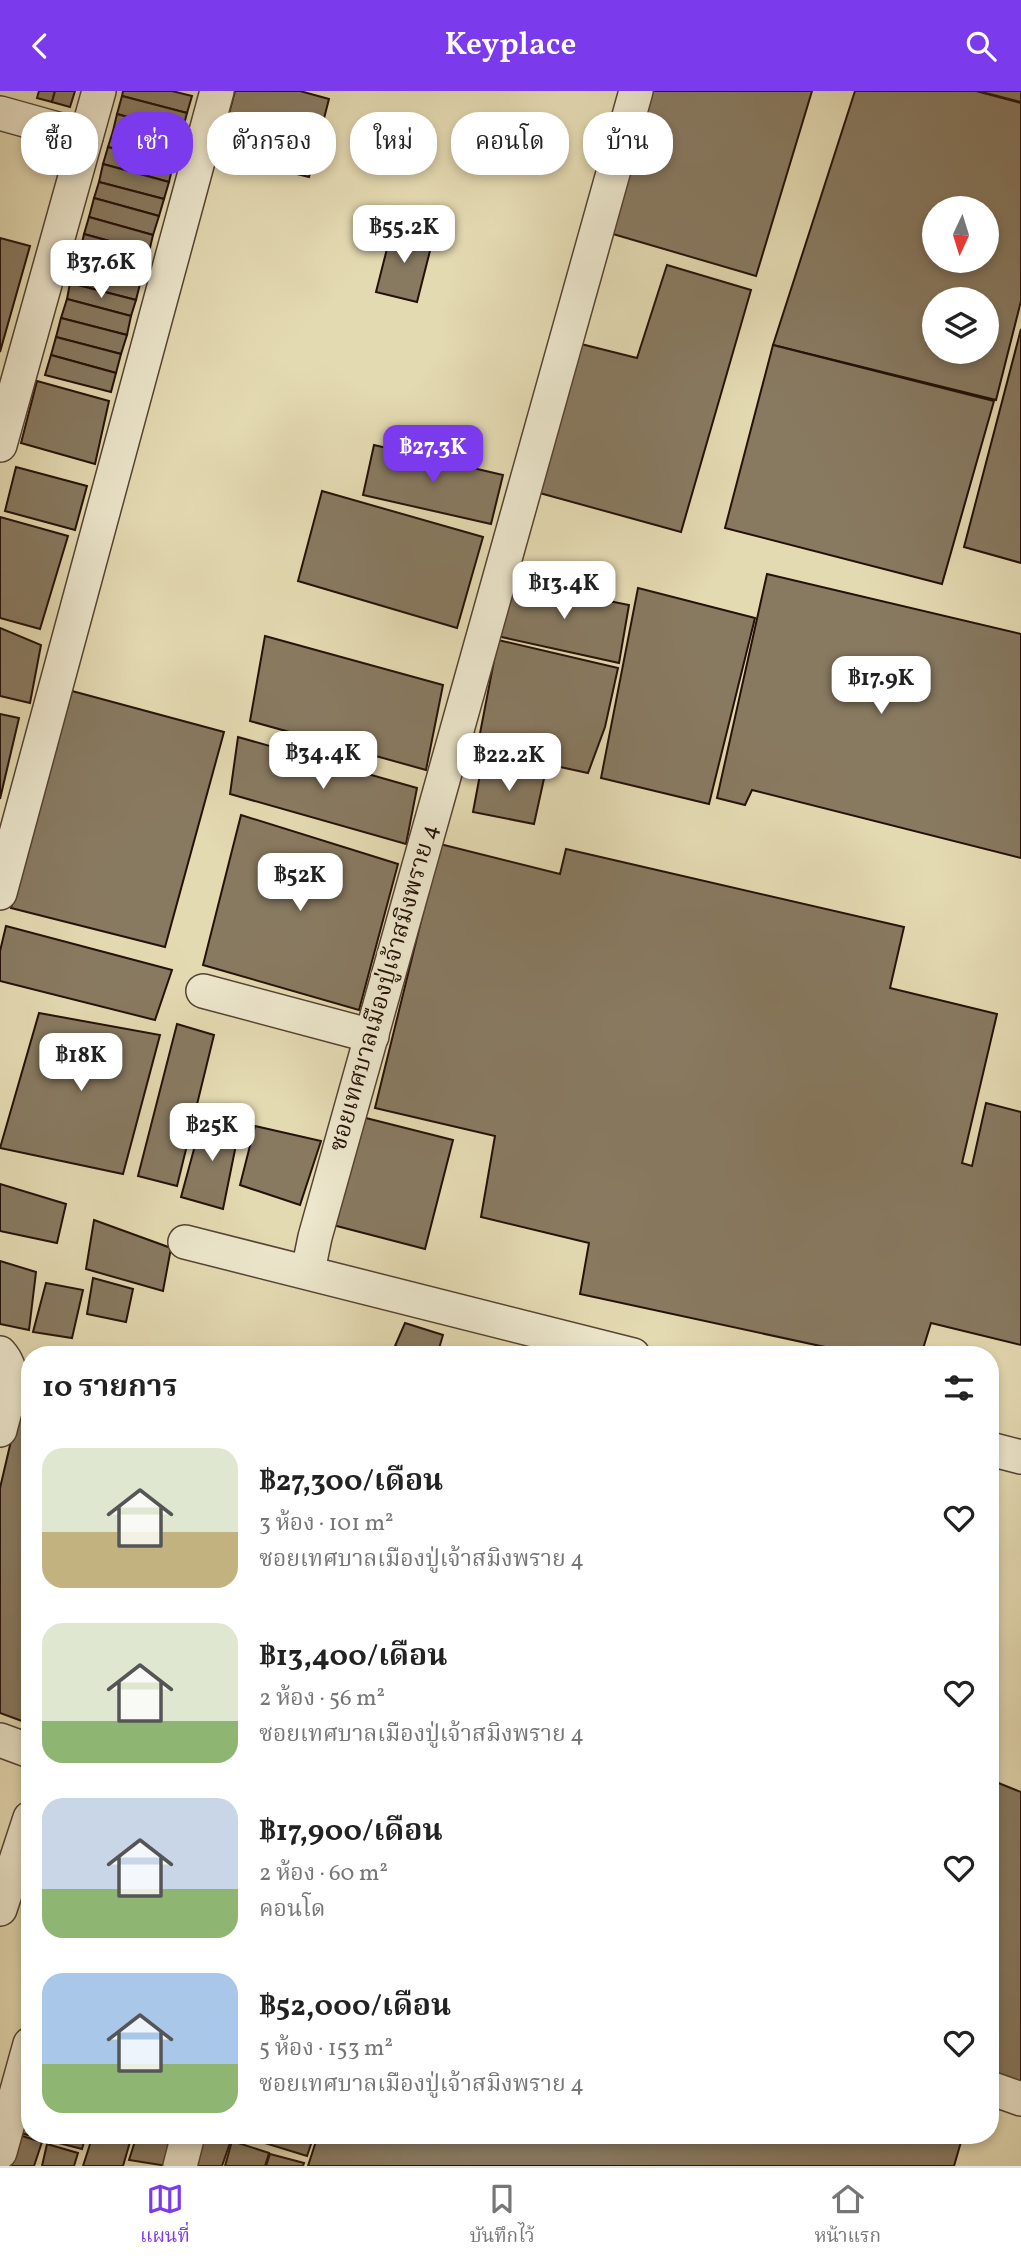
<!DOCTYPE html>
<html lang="th">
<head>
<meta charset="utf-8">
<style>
  :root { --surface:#fff; --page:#f6f6f6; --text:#222; --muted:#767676; --line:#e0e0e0; --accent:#7c3aed }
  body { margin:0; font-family:Vollkorn,"Noto Serif Thai",serif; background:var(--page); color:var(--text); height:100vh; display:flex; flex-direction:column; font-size:26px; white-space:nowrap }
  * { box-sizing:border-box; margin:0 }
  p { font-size:23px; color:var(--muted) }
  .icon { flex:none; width:38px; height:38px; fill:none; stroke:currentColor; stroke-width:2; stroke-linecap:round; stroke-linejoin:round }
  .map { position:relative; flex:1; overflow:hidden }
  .details { position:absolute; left:21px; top:1255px; width:978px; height:798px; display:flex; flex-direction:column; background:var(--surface); border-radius:28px; box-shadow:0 4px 10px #0003 }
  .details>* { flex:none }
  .banner { position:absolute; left:21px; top:21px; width:980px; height:63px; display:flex; gap:14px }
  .needle { width:46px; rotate:184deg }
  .controls { position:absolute; left:922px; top:105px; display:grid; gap:14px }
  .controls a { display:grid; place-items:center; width:77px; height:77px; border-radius:50%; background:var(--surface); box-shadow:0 4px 10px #0003; font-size:35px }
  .price { position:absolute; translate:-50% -60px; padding:0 16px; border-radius:14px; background:#fff; color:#222; font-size:23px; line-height:46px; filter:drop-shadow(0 2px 4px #0008) }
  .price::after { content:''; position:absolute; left:50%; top:42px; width:21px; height:16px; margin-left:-10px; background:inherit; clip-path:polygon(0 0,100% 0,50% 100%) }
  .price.selected { background:var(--accent); color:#fff }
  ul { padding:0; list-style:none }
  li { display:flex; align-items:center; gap:21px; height:175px; padding:0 21px }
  li span { display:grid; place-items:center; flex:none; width:196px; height:140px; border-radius:21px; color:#555 }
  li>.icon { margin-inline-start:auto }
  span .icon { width:84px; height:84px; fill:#fffc; stroke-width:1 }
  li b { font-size:30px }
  h2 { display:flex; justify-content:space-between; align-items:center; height:84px; padding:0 21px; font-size:30px }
  .chip { padding:0 24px; border-radius:28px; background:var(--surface); box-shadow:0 4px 10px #0003; font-size:24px; line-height:63px }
  .chip.selected { background:var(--accent); color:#fff }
  header { display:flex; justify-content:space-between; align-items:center; height:91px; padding:0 21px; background:var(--accent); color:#fff; font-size:32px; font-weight:600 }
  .dock { display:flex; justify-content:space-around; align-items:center; height:98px; border-top:2px solid var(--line); background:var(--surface); font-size:19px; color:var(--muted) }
  .dock a { display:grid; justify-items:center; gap:4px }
  .dock .selected { color:var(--accent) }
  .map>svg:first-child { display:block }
</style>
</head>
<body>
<header><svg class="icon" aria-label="back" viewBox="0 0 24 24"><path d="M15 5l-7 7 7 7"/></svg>Keyplace<svg class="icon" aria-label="search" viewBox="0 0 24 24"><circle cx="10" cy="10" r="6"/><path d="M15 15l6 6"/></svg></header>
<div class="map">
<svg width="1021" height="2075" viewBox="0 0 1021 2075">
  <rect width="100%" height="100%" fill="#e4dab2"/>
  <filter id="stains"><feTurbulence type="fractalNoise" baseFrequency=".00286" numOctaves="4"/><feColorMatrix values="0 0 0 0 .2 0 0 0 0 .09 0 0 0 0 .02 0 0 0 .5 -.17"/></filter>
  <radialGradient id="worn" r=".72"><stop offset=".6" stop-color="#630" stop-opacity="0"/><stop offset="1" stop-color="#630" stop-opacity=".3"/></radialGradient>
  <!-- building -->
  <g fill="#887a61" stroke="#251109" stroke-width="2" fill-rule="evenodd">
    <path d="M39,0h16l-3,11 -15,-4z"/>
    <path d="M55,0h20l-5,16 -18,-5z"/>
    <path d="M123,0h49l20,5 -5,17 -65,-17z"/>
    <path d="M235,0h65l29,8 -20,78 -91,-23z"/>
    <path d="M651,0h161l-56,185 -143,-42z"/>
    <path d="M855,0h121l45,12v198l-25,99 -223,-55zM934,117h53v53h-53zM934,208h53v53h-53z"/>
    <path d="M978,0h43v11z"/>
    <path d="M122,5l65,17 -5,19 -65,-18z"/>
    <path d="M117,23l65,18 -4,17 -65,-18z"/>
    <path d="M113,40l65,18 -5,16 -65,-18z"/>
    <path d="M108,56l65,18 -4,17 -66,-18z"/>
    <path d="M103,73l66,18 -5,17 -65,-17z"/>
    <path d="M99,91l65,17 -5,17 -65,-18z"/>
    <path d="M94,107l65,18 -6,19 -64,-18z"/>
    <path d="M89,126l64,18 -4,17 -65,-18z"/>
    <path d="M392,138l41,10 -16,63 -41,-10z"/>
    <path d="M84,143l65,18 -5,18 -64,-18z"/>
    <path d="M0,147l30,8 -30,106z"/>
    <path d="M80,161l64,18 -4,14 -65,-17z"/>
    <path d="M667,174l84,25 -70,242 -145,-40 41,-149 60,15z"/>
    <path d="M75,176l65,17 -4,16 -66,-17z"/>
    <path d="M70,192l66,17 -5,16 -64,-17z"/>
    <path d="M67,208l64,17 -4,19 -66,-17z"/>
    <path d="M61,227l66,17 -6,19 -65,-17z"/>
    <path d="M1021,238v234l-57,-16z"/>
    <path d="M56,246l65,17 -5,19 -65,-18z"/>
    <path d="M773,254l221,56 -52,183 -217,-56z"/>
    <path d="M51,264l65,18 -5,19 -66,-17z"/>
    <path d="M37,290l72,20 -14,63 -74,-21z"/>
    <path d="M374,354l129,30 -12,49 -128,-29z"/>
    <path d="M16,376l71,19 -12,44 -70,-19z"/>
    <path d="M322,400l161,46 -26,91 -159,-47z"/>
    <path d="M0,426l68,19 -28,93 -40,-11z"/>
    <path d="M767,483l254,60v224l-269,-68 -7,15 -28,-7z"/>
    <path d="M510,490l119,24 -10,58 -122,-27z"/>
    <path d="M638,497l117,30 -46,186 -108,-26z"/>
    <path d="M0,537l41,17 -11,58 -30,-7z"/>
    <path d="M265,545l178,49 -17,85 -176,-49z"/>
    <path d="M498,549l120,28 -13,59 -17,46 -111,-24z"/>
    <path d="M72,600l152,41 -59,215 -154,-39z"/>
    <path d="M0,623l19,4 -19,81z"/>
    <path d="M238,646l179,51 -11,56 -176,-50z"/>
    <path d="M482,673l63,10 -11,50 -61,-12z"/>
    <path d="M241,724l157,49 -39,146 -156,-45z"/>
    <path d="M440,753l120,30 6,-25 338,78 -14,61 107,26 -35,149 10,3 14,-63 35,9v233l-90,-22 -10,32h-59l-282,-61 9,-51 -108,-26 14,-81 -120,-28z"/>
    <path d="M6,835l166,44 -17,50 -155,-39v-30z"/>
    <path d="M39,922l121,22 -37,139 -123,-26z"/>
    <path d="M177,933l37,11 -37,151 -39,-10z"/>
    <path d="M203,1025l37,9 -17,84 -42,-12z"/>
    <path d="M358,1025l95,24 -28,109 -96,-25z"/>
    <path d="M255,1035l66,15 -21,64 -60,-20z"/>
    <path d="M0,1093l66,20 -9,39 -57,-12z"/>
    <path d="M94,1129l77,28 -8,43 -77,-22z"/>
    <path d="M0,1170l36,11 -7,58 -29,-6z"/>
    <path d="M93,1187l40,11 -7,33 -39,-8z"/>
    <path d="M46,1192l37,7 -11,48 -39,-6z"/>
    <path d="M405,1232l38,12 -6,20h-17l-25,-9z"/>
    <path d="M30,1269v364l-30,-11v-225z"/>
    <path d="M991,1689l30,12v292l-31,-11z"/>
    <path d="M30,1995v49h56l-4,14 -66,-17z"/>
    <path d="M9,2041l33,10 -8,24h-34z"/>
    <path d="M93,2044h39l-9,31h-40z"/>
    <path d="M137,2044h40l-10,31 -38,-6z"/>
    <path d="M197,2044l34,5 -9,26h-35z"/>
    <path d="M239,2044h75l-7,21z"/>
    <path d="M318,2044h645l-9,31h-646z"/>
    <path d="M232,2050l37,12 -4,13h-40z"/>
    <path d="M47,2053l31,9 -4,13h-32z"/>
    <path d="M270,2063l34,9 -1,3h-37z"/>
  </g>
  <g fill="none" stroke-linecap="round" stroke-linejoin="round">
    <defs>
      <g id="minor">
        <path d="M0,22l86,24"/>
        <path d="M0,354l99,-354"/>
        <path d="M0,802l217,-802"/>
        <path d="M203,900l169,45"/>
        <path d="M185,1151l448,113"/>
        <path d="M308,1180l7,-34 321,-1146"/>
        <path d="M0,1262c20,22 6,51 0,77"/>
        <path d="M990,1358l31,8"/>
        <path d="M0,1649l30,11"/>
        <path d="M0,1818l30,-91"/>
        <path d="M990,1997l31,11"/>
        <path d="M0,2061l30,-108"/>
        <path d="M180,2075l8,-31"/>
      </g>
    </defs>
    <!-- minor casing -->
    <use href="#minor" stroke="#554333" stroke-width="36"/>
    <!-- minor -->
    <use href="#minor" stroke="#ede7cd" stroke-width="33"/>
  </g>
  <g text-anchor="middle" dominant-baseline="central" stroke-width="5" stroke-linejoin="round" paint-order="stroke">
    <!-- street labels -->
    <g font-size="24" fill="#251109" stroke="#ede7cd">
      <text transform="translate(385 897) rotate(-74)">ซอยเทศบาลเมืองปู่เจ้าสมิงพราย 4</text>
    </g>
  </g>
  <rect width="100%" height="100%" filter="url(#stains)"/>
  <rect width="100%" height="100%" fill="url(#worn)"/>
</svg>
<div class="controls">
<a><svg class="needle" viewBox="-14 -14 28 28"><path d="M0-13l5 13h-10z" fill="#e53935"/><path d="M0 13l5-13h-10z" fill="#767676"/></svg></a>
<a><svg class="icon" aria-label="layers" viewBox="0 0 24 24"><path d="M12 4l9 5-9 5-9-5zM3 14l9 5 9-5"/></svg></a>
</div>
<b class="price" style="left:404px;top:174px">฿55.2K</b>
<b class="price" style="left:101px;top:209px">฿37.6K</b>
<b class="price selected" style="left:433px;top:394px">฿27.3K</b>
<b class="price" style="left:564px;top:530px">฿13.4K</b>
<b class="price" style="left:881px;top:625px">฿17.9K</b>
<b class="price" style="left:323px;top:700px">฿34.4K</b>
<b class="price" style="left:509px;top:702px">฿22.2K</b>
<b class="price" style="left:300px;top:822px">฿52K</b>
<b class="price" style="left:81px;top:1002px">฿18K</b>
<b class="price" style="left:212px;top:1072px">฿25K</b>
<div class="banner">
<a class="chip">ซื้อ</a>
<a class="chip selected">เช่า</a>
<a class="chip">ตัวกรอง</a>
<a class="chip">ใหม่</a>
<a class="chip">คอนโด</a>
<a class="chip">บ้าน</a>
</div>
<section class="details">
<h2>10 รายการ<svg class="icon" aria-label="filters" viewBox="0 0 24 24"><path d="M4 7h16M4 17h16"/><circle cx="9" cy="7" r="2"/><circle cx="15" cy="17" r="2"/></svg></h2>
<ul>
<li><span style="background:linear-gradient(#dfe7d0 60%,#c2b280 0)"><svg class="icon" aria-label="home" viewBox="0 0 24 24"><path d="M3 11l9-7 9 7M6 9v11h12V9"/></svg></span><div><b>฿27,300/เดือน</b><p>3 ห้อง · 101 m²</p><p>ซอยเทศบาลเมืองปู่เจ้าสมิงพราย 4</p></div><svg class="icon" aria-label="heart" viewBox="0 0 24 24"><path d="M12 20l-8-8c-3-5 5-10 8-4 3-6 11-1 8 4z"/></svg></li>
<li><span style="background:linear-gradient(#dfe7d0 70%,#8fb573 0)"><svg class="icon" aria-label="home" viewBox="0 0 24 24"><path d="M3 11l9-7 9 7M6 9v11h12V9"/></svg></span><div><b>฿13,400/เดือน</b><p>2 ห้อง · 56 m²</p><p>ซอยเทศบาลเมืองปู่เจ้าสมิงพราย 4</p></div><svg class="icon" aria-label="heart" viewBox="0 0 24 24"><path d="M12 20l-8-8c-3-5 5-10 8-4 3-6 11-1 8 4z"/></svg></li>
<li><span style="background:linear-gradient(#c9d6e8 65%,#8fb573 0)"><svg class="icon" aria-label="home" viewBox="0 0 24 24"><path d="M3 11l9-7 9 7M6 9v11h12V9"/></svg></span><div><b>฿17,900/เดือน</b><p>2 ห้อง · 60 m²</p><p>คอนโด</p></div><svg class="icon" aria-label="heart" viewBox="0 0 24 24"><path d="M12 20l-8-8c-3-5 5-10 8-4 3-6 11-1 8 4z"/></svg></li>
<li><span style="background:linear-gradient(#a9c7e8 65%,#8fb573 0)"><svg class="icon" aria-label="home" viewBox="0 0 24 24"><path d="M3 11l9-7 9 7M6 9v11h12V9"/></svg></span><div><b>฿52,000/เดือน</b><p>5 ห้อง · 153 m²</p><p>ซอยเทศบาลเมืองปู่เจ้าสมิงพราย 4</p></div><svg class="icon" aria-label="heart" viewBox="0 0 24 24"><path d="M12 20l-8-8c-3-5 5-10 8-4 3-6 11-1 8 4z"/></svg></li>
</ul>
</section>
</div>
<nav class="dock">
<a class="selected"><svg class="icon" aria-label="map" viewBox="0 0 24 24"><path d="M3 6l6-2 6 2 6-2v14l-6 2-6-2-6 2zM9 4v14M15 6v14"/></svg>แผนที่</a>
<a><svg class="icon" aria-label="saved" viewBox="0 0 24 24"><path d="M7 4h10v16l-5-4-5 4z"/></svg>บันทึกไว้</a>
<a><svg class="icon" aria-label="home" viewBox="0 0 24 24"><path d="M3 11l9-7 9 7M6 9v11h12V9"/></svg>หน้าแรก</a>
</nav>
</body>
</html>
